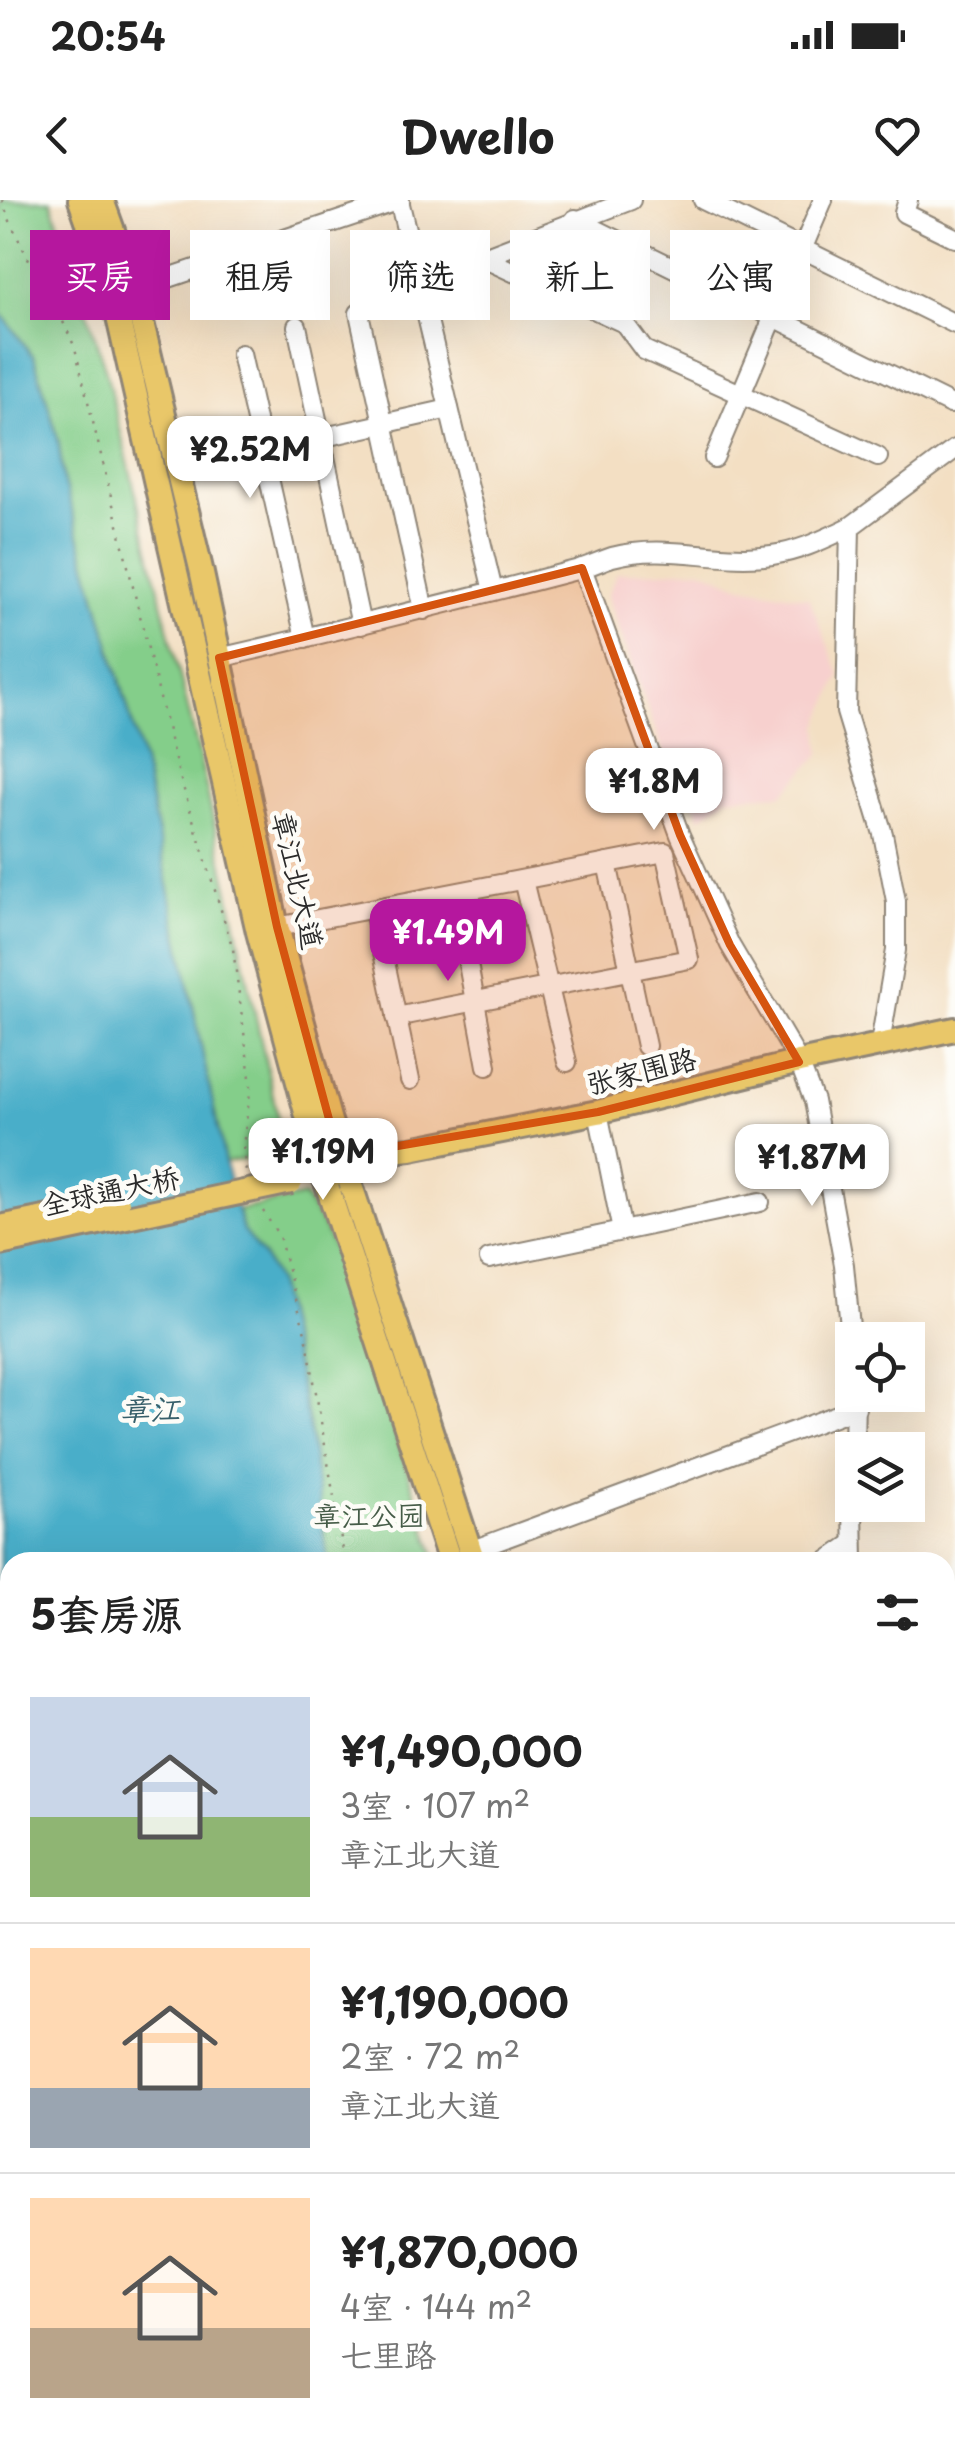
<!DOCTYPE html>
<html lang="zh">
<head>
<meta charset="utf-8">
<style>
  :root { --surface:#fff; --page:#f2f2f2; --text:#222; --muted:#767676; --line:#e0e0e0; --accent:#b5179e }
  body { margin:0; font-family:"Playpen Sans","LXGW WenKai TC",sans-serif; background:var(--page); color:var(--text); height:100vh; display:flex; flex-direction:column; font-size:38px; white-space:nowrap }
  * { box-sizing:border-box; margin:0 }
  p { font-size:32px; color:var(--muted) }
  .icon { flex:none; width:55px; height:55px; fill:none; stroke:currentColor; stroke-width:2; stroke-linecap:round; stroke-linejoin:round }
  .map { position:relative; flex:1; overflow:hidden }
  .drawer { position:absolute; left:0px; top:1352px; width:955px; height:892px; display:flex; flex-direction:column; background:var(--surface); border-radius:30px 30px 0 0; box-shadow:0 10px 40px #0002 }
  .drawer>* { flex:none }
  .guide { position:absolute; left:30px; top:30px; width:895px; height:90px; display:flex; gap:20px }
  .controls { position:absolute; left:835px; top:1122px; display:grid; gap:20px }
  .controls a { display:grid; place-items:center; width:90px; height:90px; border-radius:0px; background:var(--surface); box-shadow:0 10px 40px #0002; font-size:50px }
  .price { position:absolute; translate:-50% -85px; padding:0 22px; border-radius:20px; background:#fff; color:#222; font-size:32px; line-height:65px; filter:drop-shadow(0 2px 5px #0008) }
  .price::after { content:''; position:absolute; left:50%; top:60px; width:30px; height:22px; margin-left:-15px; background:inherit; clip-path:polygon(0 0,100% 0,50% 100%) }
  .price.active { background:var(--accent); color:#fff }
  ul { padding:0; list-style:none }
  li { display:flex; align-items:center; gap:30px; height:250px; padding:0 30px }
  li+li { border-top:2px solid var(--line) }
  li span { display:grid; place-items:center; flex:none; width:280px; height:200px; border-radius:0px; color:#555 }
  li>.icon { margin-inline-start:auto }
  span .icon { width:120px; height:120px; fill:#fffc; stroke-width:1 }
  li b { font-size:42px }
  h2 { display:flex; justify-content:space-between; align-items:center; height:120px; padding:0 30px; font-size:42px }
  .tag { padding:0 35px; border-radius:0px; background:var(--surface); box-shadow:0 10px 40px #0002; font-size:35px; line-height:90px }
  .tag.active { background:var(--accent); color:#fff }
  .status { display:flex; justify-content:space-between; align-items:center; height:70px; padding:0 50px; background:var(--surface); direction:ltr }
  .status svg { height:28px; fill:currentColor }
  header { display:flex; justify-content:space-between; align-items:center; height:130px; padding:0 30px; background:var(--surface); font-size:45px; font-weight:700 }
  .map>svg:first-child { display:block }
</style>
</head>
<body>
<div class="status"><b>20:54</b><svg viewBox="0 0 49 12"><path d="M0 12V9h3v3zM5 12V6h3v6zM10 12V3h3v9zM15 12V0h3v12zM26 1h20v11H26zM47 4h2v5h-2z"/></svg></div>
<header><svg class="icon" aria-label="back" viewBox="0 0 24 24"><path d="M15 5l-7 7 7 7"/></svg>Dwello<svg class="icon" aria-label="heart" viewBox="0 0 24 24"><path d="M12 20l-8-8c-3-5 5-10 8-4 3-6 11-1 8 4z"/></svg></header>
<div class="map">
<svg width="955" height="2243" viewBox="0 0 955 2243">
  <rect width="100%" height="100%" fill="#fdfcf7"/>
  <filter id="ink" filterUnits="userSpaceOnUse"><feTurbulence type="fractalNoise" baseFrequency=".01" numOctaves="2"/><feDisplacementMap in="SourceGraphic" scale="20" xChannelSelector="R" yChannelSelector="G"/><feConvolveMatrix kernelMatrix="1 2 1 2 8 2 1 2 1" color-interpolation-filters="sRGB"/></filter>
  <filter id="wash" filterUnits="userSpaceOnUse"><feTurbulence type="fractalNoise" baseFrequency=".0048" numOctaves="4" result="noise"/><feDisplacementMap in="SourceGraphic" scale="40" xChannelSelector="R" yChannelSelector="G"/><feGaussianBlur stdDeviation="2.25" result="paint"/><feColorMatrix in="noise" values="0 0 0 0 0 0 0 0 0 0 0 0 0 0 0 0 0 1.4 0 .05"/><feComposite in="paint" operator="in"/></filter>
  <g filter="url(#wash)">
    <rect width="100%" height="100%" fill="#f3dfc3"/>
    <!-- built -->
    <path fill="#f7d0ce" d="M701,369l41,17 67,12 31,77 -21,51 2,27 -38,41 -56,3 -27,21 -18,-53 -16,-6 -59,-163 10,-23z"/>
    <!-- green -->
    <g fill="#84ce8a" stroke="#587c5a" stroke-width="2.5">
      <path d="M0,0h51l54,168 93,382 87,401 -60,12 -82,-401 -79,-279 -6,-44 -24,-82 -34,-45z"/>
      <path d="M304,996l19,30 20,45 94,291h-109l-20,-138 -31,-142 -14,-26 -20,-25 -5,-21z"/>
      <path d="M604,2235h128l3,8h-127z"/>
    </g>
    <!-- water -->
    <path fill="#4aaec9" stroke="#3a6c7a" stroke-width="2.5" d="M0,112l34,45 24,82 6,44 79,279 82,401 18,68 20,25 14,26 31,142 20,138h-318v873h594l4,8h-608z"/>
  </g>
  <g filter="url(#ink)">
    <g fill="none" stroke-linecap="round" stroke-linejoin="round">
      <defs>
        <g id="minor">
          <path d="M399,0l94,391"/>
          <path d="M703,0l252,124"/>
          <path d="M908,0l-4,13 51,25"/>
          <path d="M575,19l375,185"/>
          <path d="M483,58l141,65 20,27 234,107"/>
          <path d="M419,82l212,-82"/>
          <path d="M124,93l276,-93"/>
          <path d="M359,113l65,297"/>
          <path d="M297,126l64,299"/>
          <path d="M241,154l64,284"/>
          <path d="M714,258l109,-258"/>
          <path d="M177,270l272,-61"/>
          <path d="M582,368l98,267 50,110 69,117 15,39 30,164 8,83"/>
          <path d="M219,458c120,-28 238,-57 357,-88 12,-3 24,-9 36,-13 56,-15 106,6 160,-2 29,-4 52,-16 78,-28"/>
          <path d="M607,663l39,183"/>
          <path d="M523,680l44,182"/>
          <path d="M455,694l32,172"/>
          <path d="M374,710l36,170"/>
          <path d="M277,727l388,-75 24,107 -293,58"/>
          <path d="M880,844l16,-94v-49l-13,-67 -37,-122 4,-185 105,-78"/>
          <path d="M598,912l24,119"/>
          <path d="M489,1059l271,-57"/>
          <path d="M854,1250l1,-55"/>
          <path d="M853,1305l1,57"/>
          <path d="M470,1351l386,-143"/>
          <path d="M826,1362l26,-18"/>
          <path d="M945,1720l10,-21"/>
        </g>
        <g id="major">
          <path d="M80,0l33,95 145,637 61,229 131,401"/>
          <path d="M102,0l32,89 67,280 76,358 52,191 145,444"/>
          <path d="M288,967l51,-11 72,-7 187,-37 201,-50 156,-33"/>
          <path d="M765,2235l3,8"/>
          <path d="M789,2235l3,8"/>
        </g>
      </defs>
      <!-- minor casing -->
      <use href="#minor" stroke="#8f8577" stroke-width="22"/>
      <!-- major casing -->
      <use href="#major" stroke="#8f8577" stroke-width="28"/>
      <!-- path -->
      <g stroke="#8f8577" stroke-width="2.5" stroke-dasharray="2.5 8" stroke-linecap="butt">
        <path d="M2,0c18,53 52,97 73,148l101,416 57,185 18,136 -8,61 3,26"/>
        <path d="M263,1011l16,25 28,104 38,222"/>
        <path d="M620,2235l4,8"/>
      </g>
      <!-- minor -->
      <use href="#minor" stroke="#fff" stroke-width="18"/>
      <!-- major -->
      <use href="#major" stroke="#e9c769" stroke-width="22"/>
      <defs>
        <g id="major-bridge">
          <path d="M0,1027l118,-24"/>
          <path d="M0,1044l291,-62"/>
        </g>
      </defs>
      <!-- major-bridge casing -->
      <use href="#major-bridge" stroke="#8f8577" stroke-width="28" stroke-linecap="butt"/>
      <!-- major-bridge -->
      <use href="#major-bridge" stroke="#e9c769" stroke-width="22"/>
    </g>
  </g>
  <!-- marked area -->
  <path fill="#d5540f" fill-opacity="0.2" stroke="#d5540f" stroke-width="8" stroke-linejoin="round" d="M582,368l98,267 50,110 69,117 -201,50 -259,44 -62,-229 -58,-269z"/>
  <g text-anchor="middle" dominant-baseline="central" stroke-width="9" stroke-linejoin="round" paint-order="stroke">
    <!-- street labels -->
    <g font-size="28" fill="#2b2b2b" stroke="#fdfcf7">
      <text transform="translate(299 680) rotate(77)">章江北大道</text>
      <text transform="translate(641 870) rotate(-14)">张家围路</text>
      <text transform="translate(110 990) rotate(-12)">全球通大桥</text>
    </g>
    <!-- park labels -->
    <g font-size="28" fill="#465c48" stroke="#fdfcf7">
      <text x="369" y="1314">章江公园</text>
    </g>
    <!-- water labels -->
    <g font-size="30" font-style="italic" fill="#375f6a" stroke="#fdfcf7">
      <text x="150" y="1207">章江</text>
    </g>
  </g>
</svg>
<div class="controls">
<a><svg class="icon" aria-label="locate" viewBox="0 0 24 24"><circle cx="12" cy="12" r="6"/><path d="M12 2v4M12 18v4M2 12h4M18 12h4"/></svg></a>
<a><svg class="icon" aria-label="layers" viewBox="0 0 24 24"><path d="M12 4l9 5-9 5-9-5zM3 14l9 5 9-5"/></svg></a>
</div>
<b class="price" style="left:250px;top:301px">¥2.52M</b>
<b class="price" style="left:654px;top:633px">¥1.8M</b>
<b class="price active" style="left:448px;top:784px">¥1.49M</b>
<b class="price" style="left:323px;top:1003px">¥1.19M</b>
<b class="price" style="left:812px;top:1009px">¥1.87M</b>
<div class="guide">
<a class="tag active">买房</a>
<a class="tag">租房</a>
<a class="tag">筛选</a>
<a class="tag">新上</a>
<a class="tag">公寓</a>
</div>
<section class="drawer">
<h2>5套房源<svg class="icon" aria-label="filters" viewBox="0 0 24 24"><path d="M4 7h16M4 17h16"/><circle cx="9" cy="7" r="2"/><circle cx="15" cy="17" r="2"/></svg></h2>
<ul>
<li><span style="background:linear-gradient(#c9d6e8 60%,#8fb573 0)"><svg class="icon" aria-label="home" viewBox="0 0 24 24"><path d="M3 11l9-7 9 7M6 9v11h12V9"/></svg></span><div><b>¥1,490,000</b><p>3室 · 107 m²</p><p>章江北大道</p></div></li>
<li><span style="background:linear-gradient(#ffd9b3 70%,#9aa5b1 0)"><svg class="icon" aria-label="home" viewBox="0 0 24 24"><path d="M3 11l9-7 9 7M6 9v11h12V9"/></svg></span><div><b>¥1,190,000</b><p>2室 · 72 m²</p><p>章江北大道</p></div></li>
<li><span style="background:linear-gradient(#ffd9b3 65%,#b9a48a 0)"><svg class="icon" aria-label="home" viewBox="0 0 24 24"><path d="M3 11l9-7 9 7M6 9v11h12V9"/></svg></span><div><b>¥1,870,000</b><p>4室 · 144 m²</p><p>七里路</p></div></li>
</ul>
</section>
</div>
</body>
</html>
